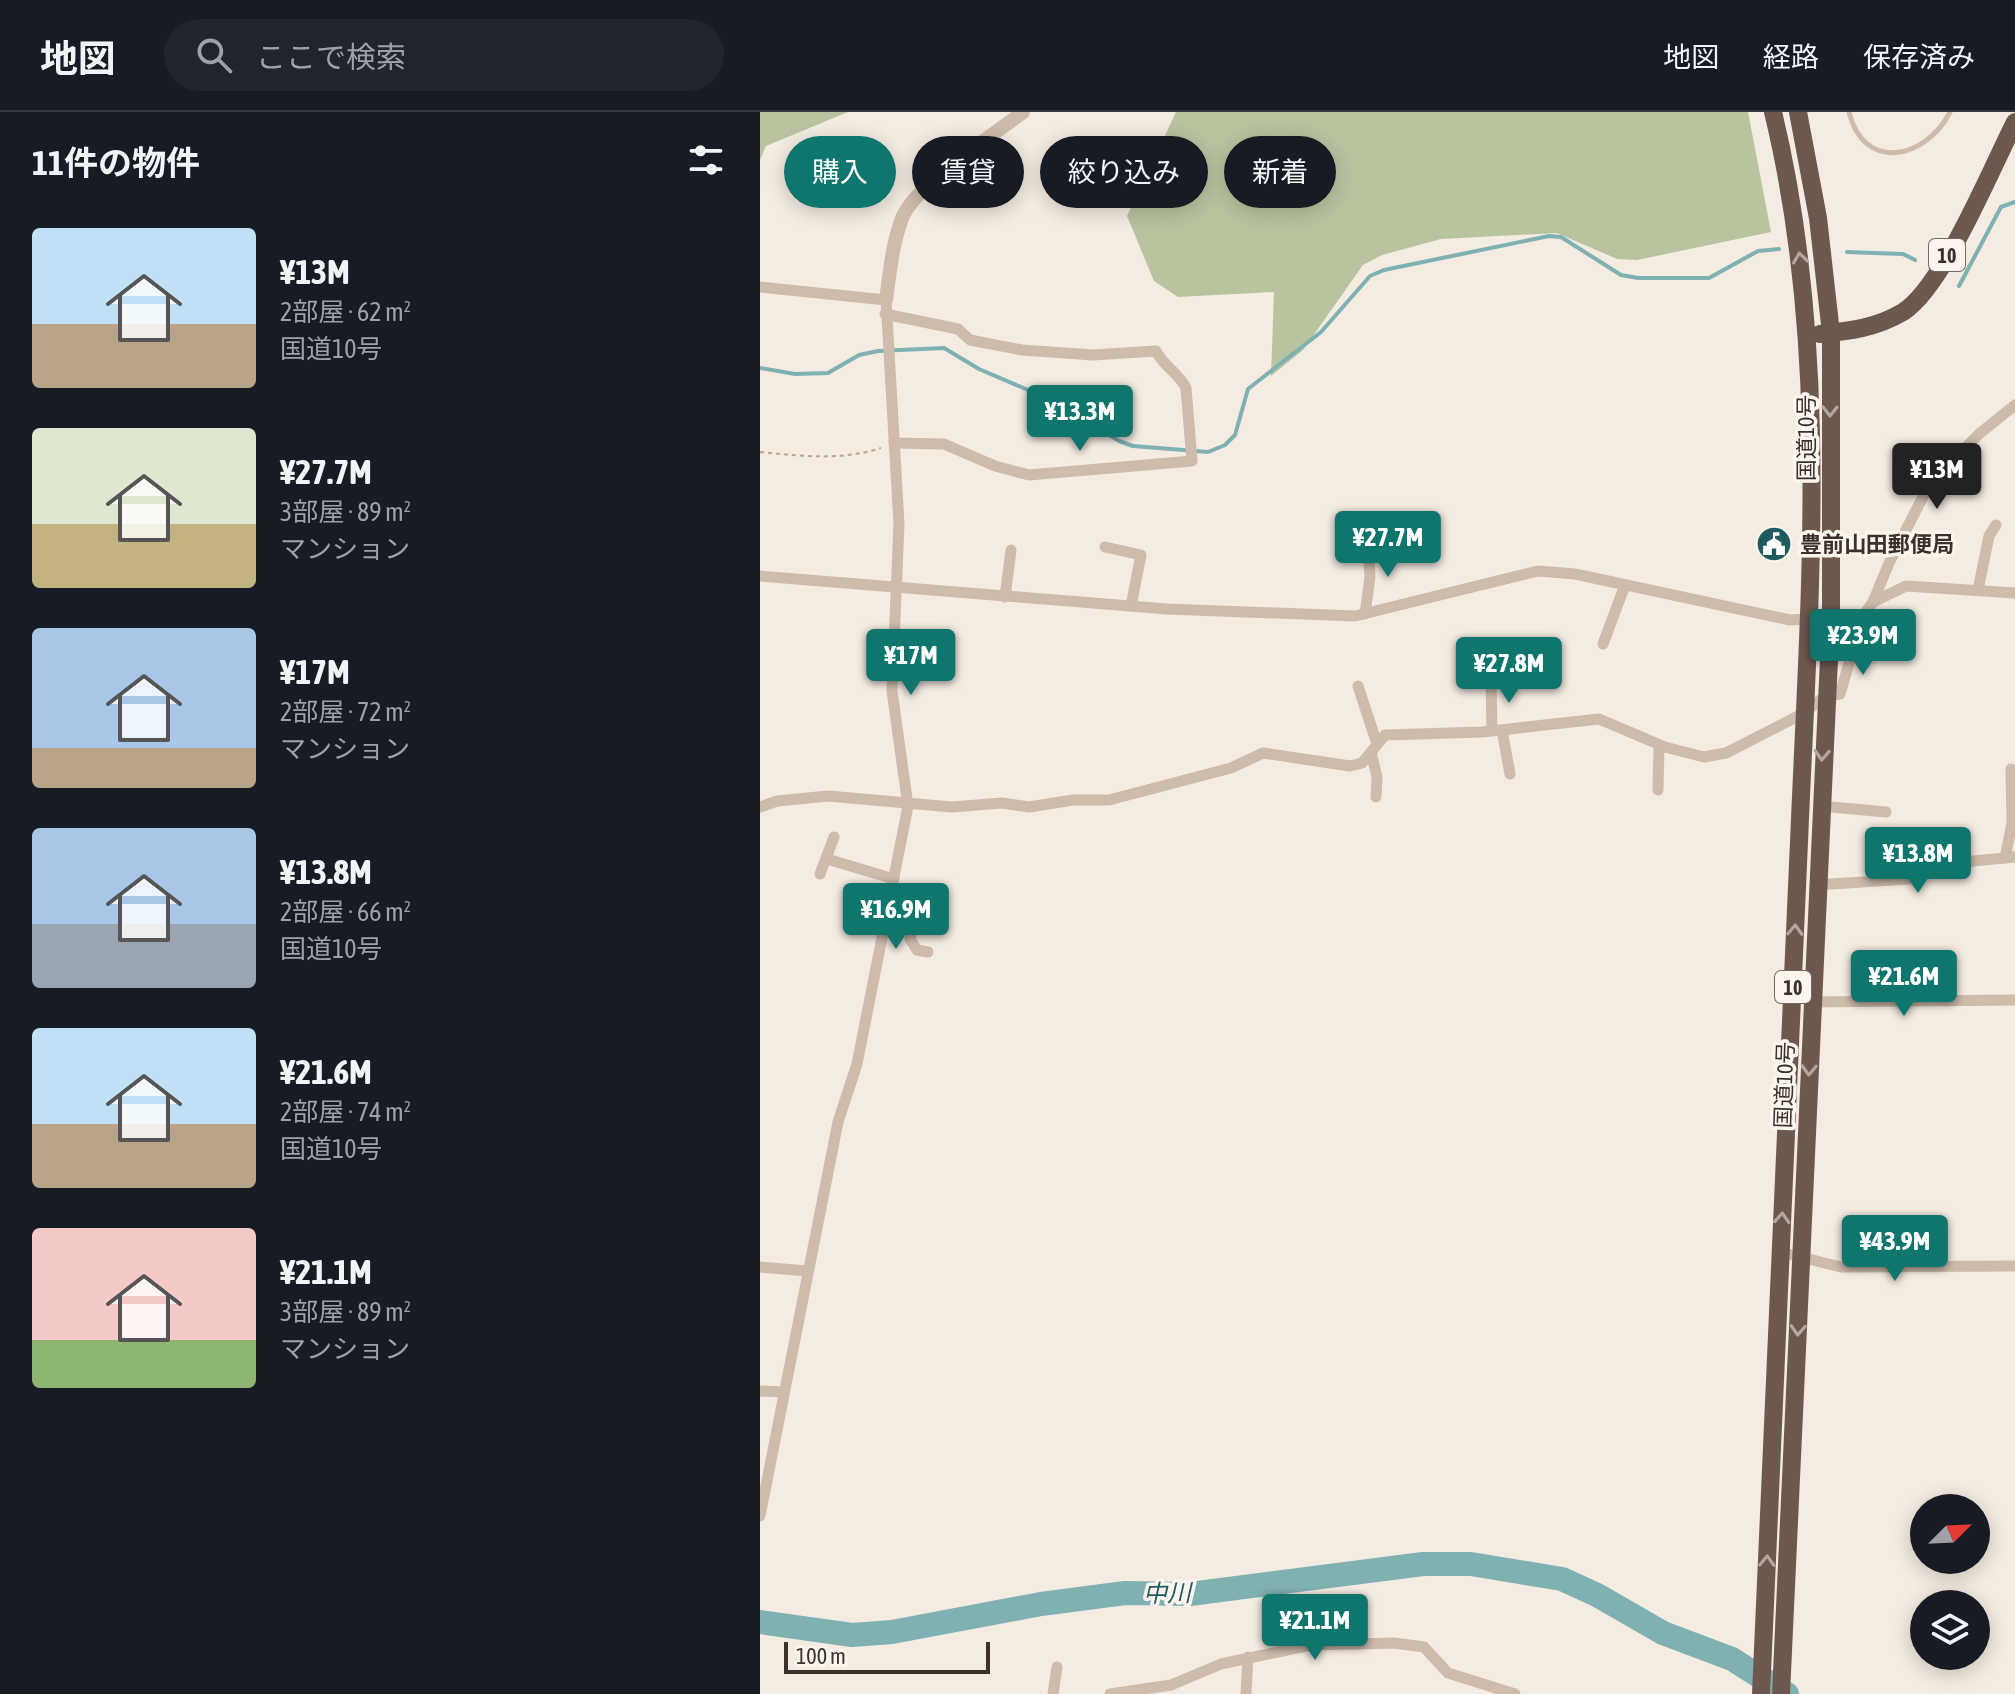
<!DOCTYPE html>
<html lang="ja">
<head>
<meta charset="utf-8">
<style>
  :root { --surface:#171b24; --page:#20242c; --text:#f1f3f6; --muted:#9ea1a6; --line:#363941; --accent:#0f766e }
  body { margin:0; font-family:"Asap Condensed","Noto Sans JP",sans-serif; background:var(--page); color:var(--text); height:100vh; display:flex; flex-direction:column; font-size:30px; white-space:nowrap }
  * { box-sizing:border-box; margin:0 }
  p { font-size:26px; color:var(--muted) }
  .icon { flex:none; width:44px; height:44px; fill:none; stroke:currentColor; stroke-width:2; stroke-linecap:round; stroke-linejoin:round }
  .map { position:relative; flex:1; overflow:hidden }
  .side { display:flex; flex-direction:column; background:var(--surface); width:760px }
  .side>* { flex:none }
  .guide { position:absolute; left:24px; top:24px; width:760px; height:72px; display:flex; gap:16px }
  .needle { width:52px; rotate:66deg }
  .controls { position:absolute; left:1150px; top:1382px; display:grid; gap:16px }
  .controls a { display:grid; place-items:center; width:80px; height:80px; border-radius:50%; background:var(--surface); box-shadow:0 4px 20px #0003; font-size:40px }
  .scale { position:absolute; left:24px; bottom:20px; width:206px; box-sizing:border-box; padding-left:8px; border:4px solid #3b302b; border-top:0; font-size:22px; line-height:28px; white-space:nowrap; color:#3b302b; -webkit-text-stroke:6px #fbf5ee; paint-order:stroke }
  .price { position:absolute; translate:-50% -68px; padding:0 18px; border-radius:8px; background:var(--accent); color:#fff; font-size:26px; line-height:52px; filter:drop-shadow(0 2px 4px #0008) }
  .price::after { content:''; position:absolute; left:50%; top:48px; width:24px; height:18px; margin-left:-12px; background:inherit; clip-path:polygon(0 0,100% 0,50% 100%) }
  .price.selected { background:#222; color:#fff }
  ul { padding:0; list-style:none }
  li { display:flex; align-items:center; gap:24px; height:200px; padding:0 32px }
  li span { display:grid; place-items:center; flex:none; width:224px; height:160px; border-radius:8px; color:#555 }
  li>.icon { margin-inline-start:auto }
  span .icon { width:96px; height:96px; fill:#fffc; stroke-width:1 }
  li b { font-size:34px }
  h2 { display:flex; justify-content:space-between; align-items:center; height:96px; padding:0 32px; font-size:34px }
  .pill { padding:0 28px; border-radius:36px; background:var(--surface); box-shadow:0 4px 20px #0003; font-size:28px; line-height:72px }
  .pill.selected { background:var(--accent); color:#fff }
  header { display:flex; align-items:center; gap:48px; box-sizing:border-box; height:112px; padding:0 40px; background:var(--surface); border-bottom:2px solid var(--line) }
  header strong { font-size:38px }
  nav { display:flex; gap:44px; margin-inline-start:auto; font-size:28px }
  .search { width:560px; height:72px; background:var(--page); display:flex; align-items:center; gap:20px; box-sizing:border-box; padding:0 28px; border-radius:44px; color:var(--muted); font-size:30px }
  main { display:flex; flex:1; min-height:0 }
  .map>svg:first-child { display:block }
</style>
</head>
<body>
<header>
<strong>地図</strong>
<div class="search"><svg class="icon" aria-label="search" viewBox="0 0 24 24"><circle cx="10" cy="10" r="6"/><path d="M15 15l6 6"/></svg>ここで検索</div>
<nav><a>地図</a><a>経路</a><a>保存済み</a></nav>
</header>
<main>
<section class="side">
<h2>11件の物件<svg class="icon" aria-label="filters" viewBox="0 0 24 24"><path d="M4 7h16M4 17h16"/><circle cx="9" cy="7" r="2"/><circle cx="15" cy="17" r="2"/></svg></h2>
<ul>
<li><span style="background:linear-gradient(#bfe0f5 60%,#b9a48a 0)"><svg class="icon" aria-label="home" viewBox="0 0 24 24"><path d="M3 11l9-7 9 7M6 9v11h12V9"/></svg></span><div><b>¥13M</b><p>2部屋 · 62 m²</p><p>国道10号</p></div></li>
<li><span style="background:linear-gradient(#dfe7d0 60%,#c2b280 0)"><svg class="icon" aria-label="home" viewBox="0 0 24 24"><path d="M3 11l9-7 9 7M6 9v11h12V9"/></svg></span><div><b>¥27.7M</b><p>3部屋 · 89 m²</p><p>マンション</p></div></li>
<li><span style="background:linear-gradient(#a9c7e8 75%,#b9a48a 0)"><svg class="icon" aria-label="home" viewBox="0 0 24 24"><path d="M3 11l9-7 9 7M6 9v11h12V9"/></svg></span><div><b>¥17M</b><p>2部屋 · 72 m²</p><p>マンション</p></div></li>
<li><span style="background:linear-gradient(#a9c7e8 60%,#9aa5b1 0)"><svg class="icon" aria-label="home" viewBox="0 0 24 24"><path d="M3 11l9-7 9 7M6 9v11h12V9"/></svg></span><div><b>¥13.8M</b><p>2部屋 · 66 m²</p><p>国道10号</p></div></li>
<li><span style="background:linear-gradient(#bfe0f5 60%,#b9a48a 0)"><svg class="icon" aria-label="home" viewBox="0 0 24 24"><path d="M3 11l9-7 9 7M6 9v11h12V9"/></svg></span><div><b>¥21.6M</b><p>2部屋 · 74 m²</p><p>国道10号</p></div></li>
<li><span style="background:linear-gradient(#f6c9c9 70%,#8fb573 0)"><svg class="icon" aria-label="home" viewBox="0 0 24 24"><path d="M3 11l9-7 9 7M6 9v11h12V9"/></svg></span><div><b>¥21.1M</b><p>3部屋 · 89 m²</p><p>マンション</p></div></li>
</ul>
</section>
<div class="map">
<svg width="1255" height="1582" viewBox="0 0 1255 1582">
  <rect width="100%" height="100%" fill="#f4ebe1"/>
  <!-- green -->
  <g fill="#b8c4a0">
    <path d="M0,0h88l-82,34 -6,14z"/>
    <path d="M416,0h572l23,120 -134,28 -20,-1 -60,-26 -116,6 -59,16 -19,10 -60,85 -32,26 3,-84 -96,5 -24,-16 -27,-65z"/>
  </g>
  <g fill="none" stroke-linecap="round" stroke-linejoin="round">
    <!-- stream -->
    <g stroke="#7fb0b2" stroke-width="4">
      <path d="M1087,140l56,2 12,6"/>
      <path d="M1199,174l42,-79 14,-5"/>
      <path d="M0,256l35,6 33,-1 31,-18 19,-4 66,-3 35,21 77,33 63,39 14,5 75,6 17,-7 10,-10 13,-46 73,-57 49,-56 14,-6 165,-34 12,1 60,38 17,3h71l49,-27 21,-2"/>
    </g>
    <!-- river -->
    <path stroke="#7fb0b2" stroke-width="24" d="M0,1510l92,13 40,-3 149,-28 84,-11 65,1 233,-30h48l91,15 35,16 66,38 69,26 55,35"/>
    <!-- path -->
    <path stroke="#b9a596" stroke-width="2" stroke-dasharray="4 4" stroke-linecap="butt" d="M0,340c42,4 80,9 121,-4"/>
    <!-- service -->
    <path stroke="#cdbbac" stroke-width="5" d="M1089,0c15,61 77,47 101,0"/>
    <!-- minor -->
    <g stroke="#cdbbac" stroke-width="11">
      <path d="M0,175l126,13 13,224 -7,167 16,115 -51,258 -19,58 -78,394"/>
      <path d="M125,202l73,15 12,11 52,10 71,5 63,-4c8,16 22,21 30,37l6,73 -163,14 -34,-9 -51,-22 -50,-1"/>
      <path d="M345,435l36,8 -10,51"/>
      <path d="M0,464l407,33 188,7 183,-45 37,3 215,46 73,-4"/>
      <path d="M1218,478l11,-54 7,-11"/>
      <path d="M245,485l6,-47"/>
      <path d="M1113,490l33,-16 109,7"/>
      <path d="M605,502l5,-37 -2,-32"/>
      <path d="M843,532l22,-59"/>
      <path d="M731,568l1,51"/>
      <path d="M598,574l19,58"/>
      <path d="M742,618l8,44"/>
      <path d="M611,640l6,25 -1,20"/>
      <path d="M898,678l1,-45"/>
      <path d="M1060,694l66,6"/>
      <path d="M0,695l17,-6 51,-5 124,11 50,-4 27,4 44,-7h36l122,-32 32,-15 87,13 12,-3 23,-28 97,-3 117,-13 66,28 39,10 22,-4 78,-40 21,-17 15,-2 23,-78 10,-14 16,-39 40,-78 50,-51 36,-29"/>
      <path d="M1245,746l7,-35 -1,-54"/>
      <path d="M67,747l67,20"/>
      <path d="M60,762l14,-37"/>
      <path d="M1056,773l93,-6 64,-18 42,-4"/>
      <path d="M127,795l29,8 -6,24 7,11 11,2"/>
      <path d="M1049,890l206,-2"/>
      <path d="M1020,1140l61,15 174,-1"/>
      <path d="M0,1155l48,4"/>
      <path d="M0,1279l24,1"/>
      <path d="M293,1582l4,-27"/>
      <path d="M350,1582l61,-9 50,-21 90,-19 83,-2 30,4 24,26 67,21"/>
      <path d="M486,1582l2,-37"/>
    </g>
    <!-- tertiary -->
    <path stroke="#cdbbac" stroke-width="14" d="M126,188c4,-28 6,-57 17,-84 15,-33 89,-80 120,-104"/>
    <!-- trunk -->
    <g stroke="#6c584f" stroke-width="18">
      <path d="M1060,222c30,-3 56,-6 83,-22 40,-25 89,-145 112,-190"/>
      <path d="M1001,1582c13,-284 26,-568 38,-852 10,-243 32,-491 -26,-730"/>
      <path d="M1021,1582l50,-1078v-283l-13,-115 -20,-106"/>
    </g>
  </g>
  <!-- one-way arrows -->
  <defs><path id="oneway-chevron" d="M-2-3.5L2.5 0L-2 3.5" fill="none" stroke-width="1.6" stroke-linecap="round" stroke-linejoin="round" transform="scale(2)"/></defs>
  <g stroke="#b4a69e">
    <use href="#oneway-chevron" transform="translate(1040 146) rotate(-98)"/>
    <use href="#oneway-chevron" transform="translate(1070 299) rotate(91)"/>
    <use href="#oneway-chevron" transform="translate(1062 643) rotate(93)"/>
    <use href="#oneway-chevron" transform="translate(1035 818) rotate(-88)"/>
    <use href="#oneway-chevron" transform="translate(1049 958) rotate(92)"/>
    <use href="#oneway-chevron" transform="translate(1022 1106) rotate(-87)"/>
    <use href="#oneway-chevron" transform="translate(1038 1218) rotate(93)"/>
    <use href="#oneway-chevron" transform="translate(1007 1449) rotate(-88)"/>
  </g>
  <!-- icons -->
  <defs>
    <symbol id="civic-disc" viewBox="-11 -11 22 22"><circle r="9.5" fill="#1f5a5e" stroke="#fbf5ee"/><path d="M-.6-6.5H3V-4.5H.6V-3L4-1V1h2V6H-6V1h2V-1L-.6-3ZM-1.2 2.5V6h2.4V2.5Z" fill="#fff"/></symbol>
  </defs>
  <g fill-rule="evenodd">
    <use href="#civic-disc" x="994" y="412" width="40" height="40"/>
  </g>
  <g text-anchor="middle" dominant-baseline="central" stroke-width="7" stroke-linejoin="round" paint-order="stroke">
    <!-- shield labels -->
    <g fill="#fbf5ee" stroke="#756b66" stroke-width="2">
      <rect x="1169" y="127" width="36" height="32" rx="6"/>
      <rect x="1015" y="859" width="36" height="32" rx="6"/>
    </g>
    <g font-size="20" font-weight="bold" fill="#3b302b">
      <text x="1187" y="143">10</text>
      <text x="1033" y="875">10</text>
    </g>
    <!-- street labels -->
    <g font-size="22" fill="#3b302b" stroke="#fbf5ee">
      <text transform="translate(1046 326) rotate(-90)">国道10号</text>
      <text transform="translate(1024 973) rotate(-88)">国道10号</text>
    </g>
    <!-- poi labels -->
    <g font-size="22" font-weight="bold" fill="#3b302b" stroke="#fbf5ee" text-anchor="start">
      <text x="1040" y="432">豊前山田郵便局</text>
    </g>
    <!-- water labels -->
    <g font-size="24" font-style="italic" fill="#1f5a5e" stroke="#fbf5ee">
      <text transform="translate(407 1481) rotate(-1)">中川</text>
    </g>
  </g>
</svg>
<div class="controls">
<a><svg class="needle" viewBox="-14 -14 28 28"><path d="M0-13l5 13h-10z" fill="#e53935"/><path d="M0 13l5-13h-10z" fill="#9ea1a6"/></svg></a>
<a><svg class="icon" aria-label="layers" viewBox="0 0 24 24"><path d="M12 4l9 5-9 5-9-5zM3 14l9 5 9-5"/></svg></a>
</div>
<div class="scale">100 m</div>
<b class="price" style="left:320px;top:341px">¥13.3M</b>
<b class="price selected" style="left:1177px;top:399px">¥13M</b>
<b class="price" style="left:628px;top:467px">¥27.7M</b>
<b class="price" style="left:1103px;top:565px">¥23.9M</b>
<b class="price" style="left:151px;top:585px">¥17M</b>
<b class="price" style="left:749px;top:593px">¥27.8M</b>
<b class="price" style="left:1158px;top:783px">¥13.8M</b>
<b class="price" style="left:136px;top:839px">¥16.9M</b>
<b class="price" style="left:1144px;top:906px">¥21.6M</b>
<b class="price" style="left:1135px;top:1171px">¥43.9M</b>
<b class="price" style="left:555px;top:1550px">¥21.1M</b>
<div class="guide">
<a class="pill selected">購入</a>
<a class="pill">賃貸</a>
<a class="pill">絞り込み</a>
<a class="pill">新着</a>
</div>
</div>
</main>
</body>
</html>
